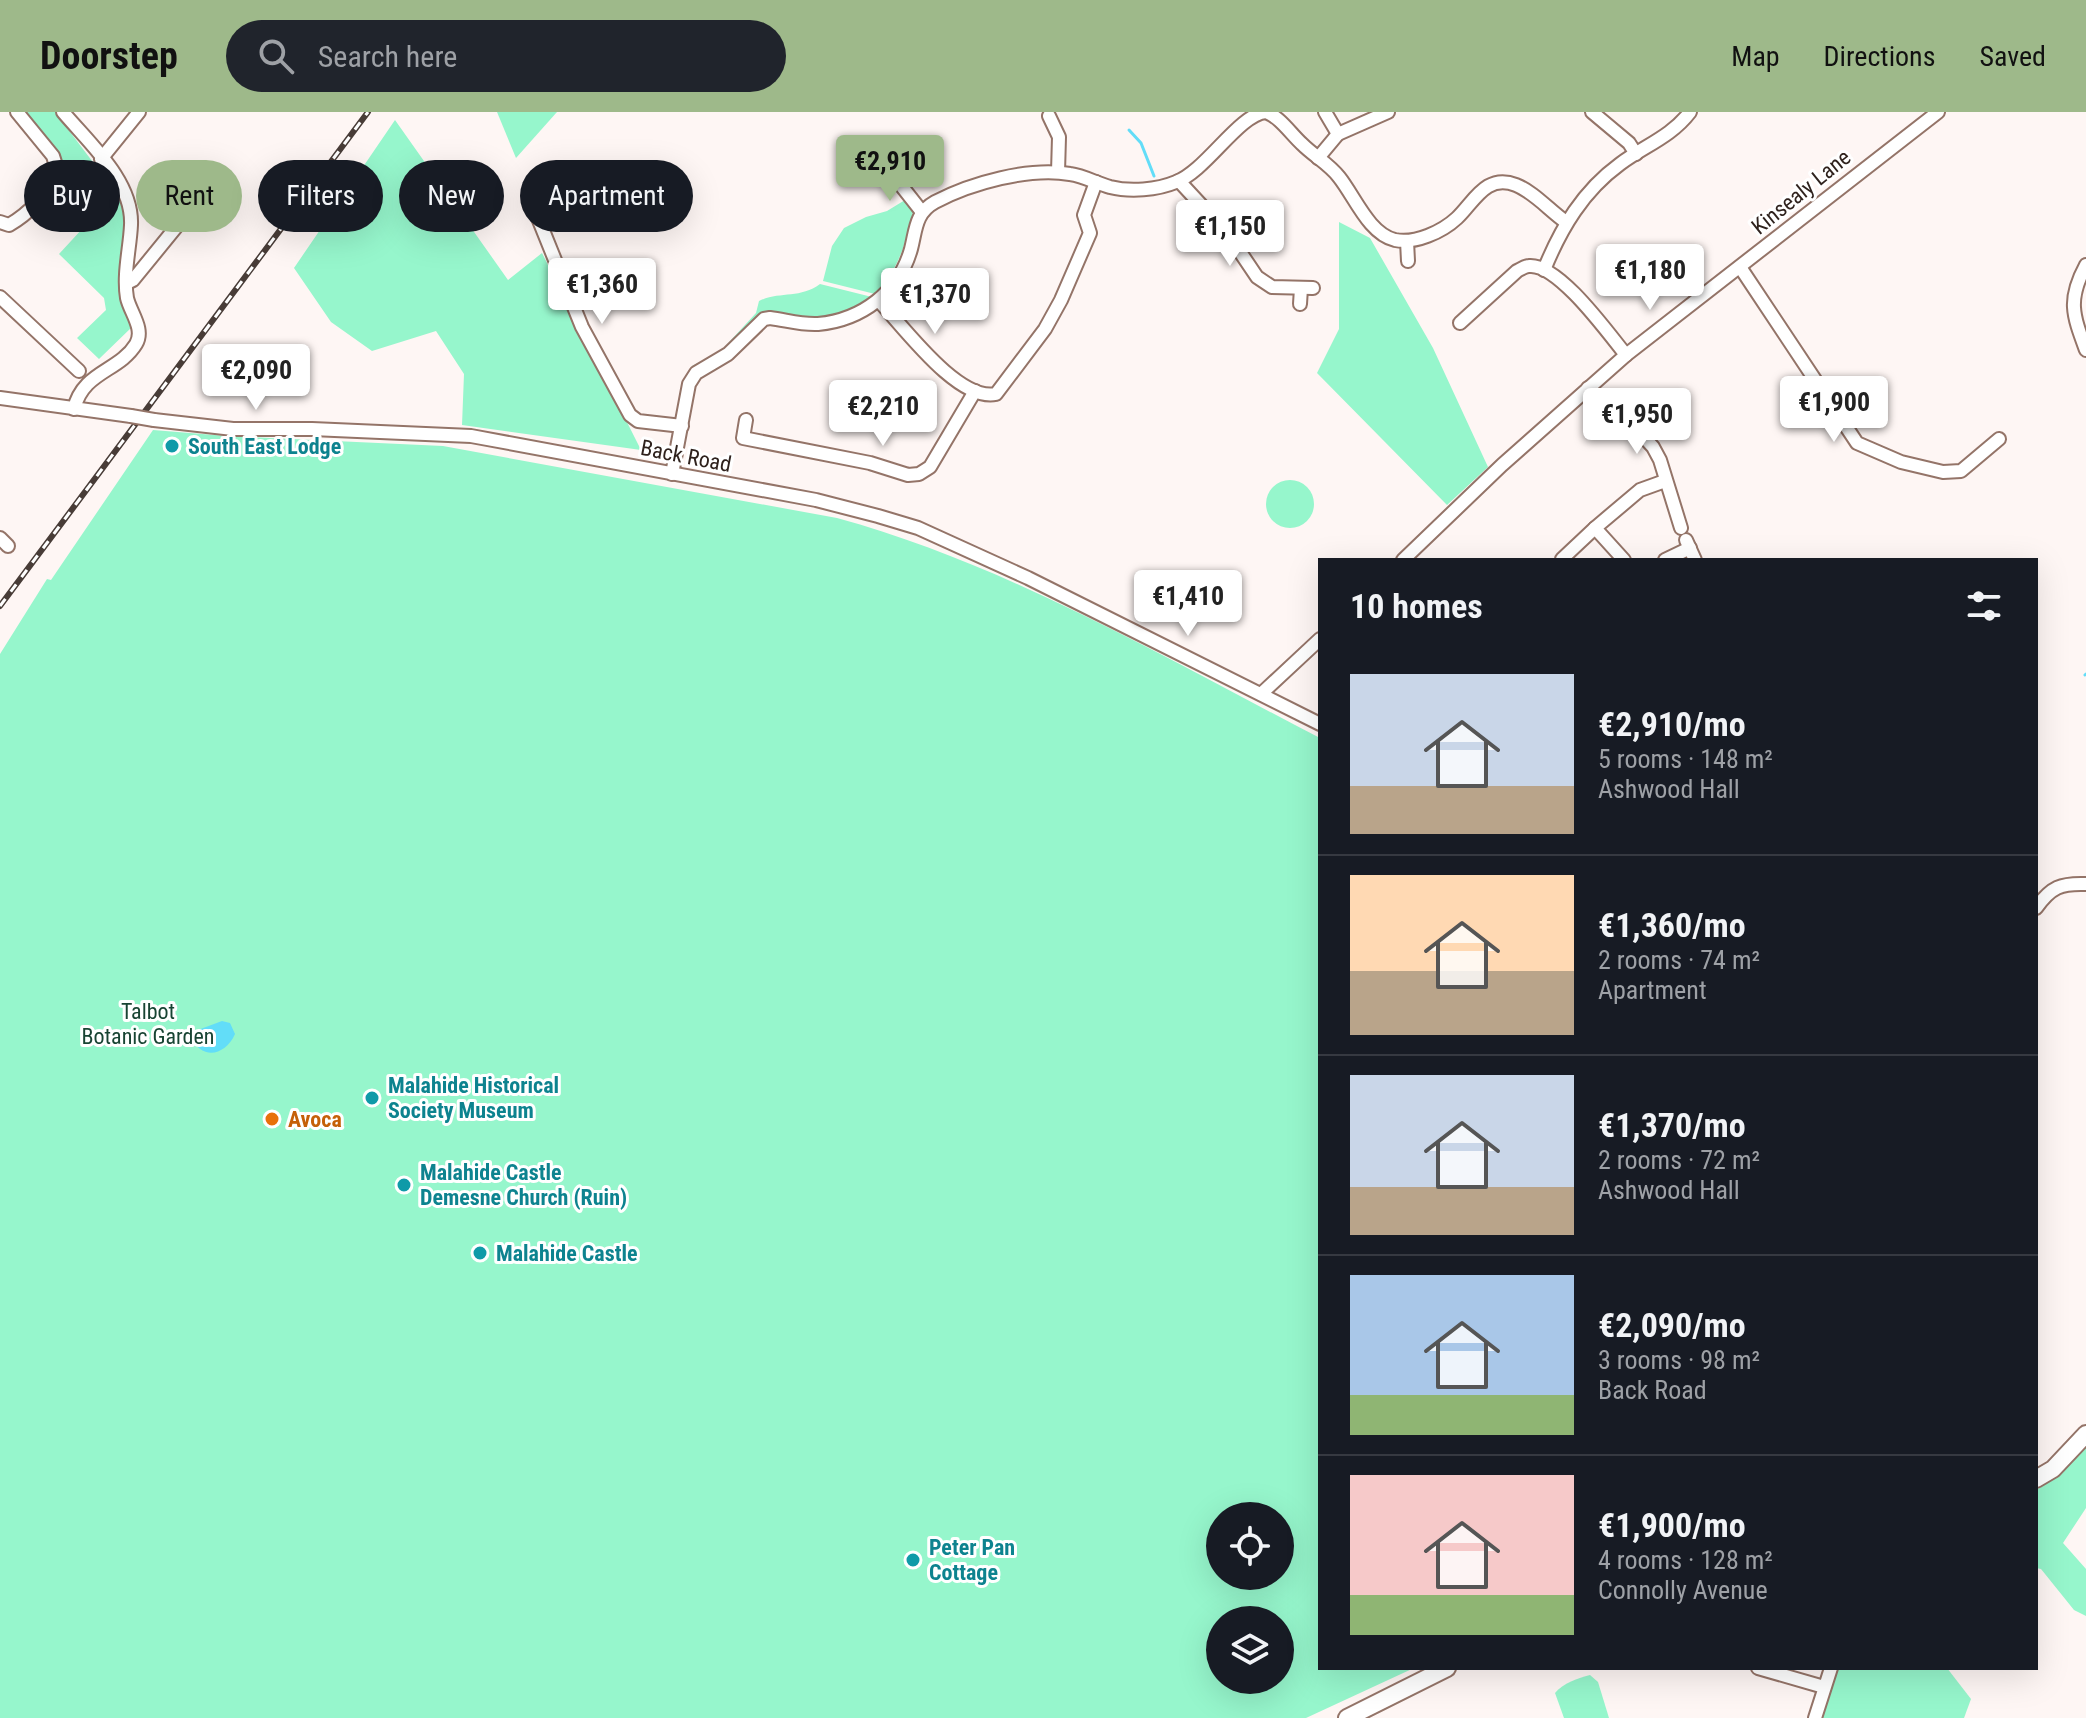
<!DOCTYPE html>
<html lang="en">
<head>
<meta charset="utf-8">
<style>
  :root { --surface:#171b24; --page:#20242c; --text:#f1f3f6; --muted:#9ea1a6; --line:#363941; --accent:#9eb98a }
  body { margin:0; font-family:"Roboto Condensed",sans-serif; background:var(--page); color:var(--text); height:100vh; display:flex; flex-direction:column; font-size:30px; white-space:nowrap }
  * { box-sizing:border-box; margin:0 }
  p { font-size:26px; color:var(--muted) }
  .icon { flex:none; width:44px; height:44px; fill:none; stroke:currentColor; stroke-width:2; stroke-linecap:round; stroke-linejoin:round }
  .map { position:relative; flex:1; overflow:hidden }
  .side { position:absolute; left:1318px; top:446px; width:720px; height:1112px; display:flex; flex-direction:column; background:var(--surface); border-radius:0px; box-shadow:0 8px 32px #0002 }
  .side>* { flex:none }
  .guide { position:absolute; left:24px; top:48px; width:760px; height:72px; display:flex; gap:16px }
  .fabs { position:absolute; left:1206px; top:1390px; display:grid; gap:16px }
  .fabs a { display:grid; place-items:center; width:88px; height:88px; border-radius:50%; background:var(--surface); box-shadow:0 8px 32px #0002; font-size:40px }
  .price { position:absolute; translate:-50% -68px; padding:0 18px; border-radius:8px; background:#fff; color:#222; font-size:26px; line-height:52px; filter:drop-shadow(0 2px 4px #0008) }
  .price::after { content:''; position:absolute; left:50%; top:48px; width:24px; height:18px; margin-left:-12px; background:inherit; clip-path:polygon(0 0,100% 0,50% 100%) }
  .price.selected { background:var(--accent); color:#111 }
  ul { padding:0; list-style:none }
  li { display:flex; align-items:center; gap:24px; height:200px; padding:0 32px }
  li+li { border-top:2px solid var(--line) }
  li span { display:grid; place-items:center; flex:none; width:224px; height:160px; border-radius:0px; color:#555 }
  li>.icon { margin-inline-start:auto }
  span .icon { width:96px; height:96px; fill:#fffc; stroke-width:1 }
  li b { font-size:34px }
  h2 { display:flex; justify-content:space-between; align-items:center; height:96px; padding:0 32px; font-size:34px }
  .chip { padding:0 28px; border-radius:36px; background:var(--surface); box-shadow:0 8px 32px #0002; font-size:28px; line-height:72px }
  .chip.selected { background:var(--accent); color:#111 }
  header { display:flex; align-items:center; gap:48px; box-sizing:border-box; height:112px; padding:0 40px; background:var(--accent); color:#111 }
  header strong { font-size:38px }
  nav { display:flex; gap:44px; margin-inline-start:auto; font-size:28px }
  .search { width:560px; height:72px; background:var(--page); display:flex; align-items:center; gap:20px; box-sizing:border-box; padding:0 28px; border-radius:44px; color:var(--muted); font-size:30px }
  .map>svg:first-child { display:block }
</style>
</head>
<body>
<header>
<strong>Doorstep</strong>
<div class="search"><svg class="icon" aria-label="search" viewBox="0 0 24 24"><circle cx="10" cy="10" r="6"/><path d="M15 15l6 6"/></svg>Search here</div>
<nav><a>Map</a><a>Directions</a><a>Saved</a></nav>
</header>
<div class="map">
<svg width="2086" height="1606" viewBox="0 0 2086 1606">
  <rect width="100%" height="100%" fill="#fef6f4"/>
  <!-- green -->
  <g fill="#96f6cc" fill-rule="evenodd">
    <path d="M25,0h30l65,86 5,18 -5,52 2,30 11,28 -34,33 -22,-21 29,-28 -2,-12 -45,-44 24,-26v-6l-27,-25 7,-23z"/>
    <path d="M497,0h60l-41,46z"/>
    <path d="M395,8l113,160 34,-27 99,197 -179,-25 2,-51 -28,-43 -64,20 -41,-29 -37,-54z"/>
    <path d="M905,88l8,12c-9,35 -13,55 -38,82l-52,-13 9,-35 12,-18 22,-11 21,-6z"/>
    <path d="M1339,110l31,16 63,110 55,119 -41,38 -130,-132 22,-44z"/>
    <path d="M820,172l52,13c-34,22 -54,23 -93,18l-56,38 -30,15 -1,-2 28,-14 36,-39 3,-12c20,-10 41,-2 61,-17z"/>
    <path d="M153,318l74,6 216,10 394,72c169,46 328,140 483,220v930h94l-108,50h-1306v-1064l47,-75 4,1zM1220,1404h60v60h-60zM1220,1508h60v60h-60z"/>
    <circle cx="1290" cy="392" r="24"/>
    <path d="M2086,1335v61l-23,35 23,26v47l-12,-6 -33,-41 -5,-1v-78l23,-14z"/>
    <path d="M1838,1556h109l24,31 -7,19h-145z"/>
    <path d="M1590,1563l8,7 11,36h-45l-9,-25c8,-10 23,-15 35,-18z"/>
  </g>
  <!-- water -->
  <path fill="#62ddf8" d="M222,909l8,2 5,11c-9,21 -33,27 -43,4l6,-8z"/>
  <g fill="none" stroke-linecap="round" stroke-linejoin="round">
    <!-- stream -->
    <g stroke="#62ddf8" stroke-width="3">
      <path d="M1129,18l12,13 13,33"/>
      <path d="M2085,563l1,-1"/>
    </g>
    <defs>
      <g id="minor">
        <path d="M63,0c26,31 70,69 68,113 -1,23 -8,49 -4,73 3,14 18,31 9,46 -17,28 -53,27 -62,65"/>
        <path d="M1325,0l13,22"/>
        <path d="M1592,0l37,31 7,11"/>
        <path d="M1049,4l10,21 -1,35"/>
        <path d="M1318,46l20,-24 50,-22"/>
        <path d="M101,47l38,-47"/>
        <path d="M882,56l14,11 26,33"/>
        <path d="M1179,69l49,53 29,43 15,10 41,1"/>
        <path d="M536,101l46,114 48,88 8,6 44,5"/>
        <path d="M0,110l9,3c21,-12 38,-32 49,-53l-5,-16 -36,-44"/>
        <path d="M1407,129l1,20"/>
        <path d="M2086,153c-19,35 -13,50 0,85"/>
        <path d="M1740,155l117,176 44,19 42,10 18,-1 38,-32"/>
        <path d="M1544,158c17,-42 39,-79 76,-106 24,-18 51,-27 70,-52"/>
        <path d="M127,171l6,-3 84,-103"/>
        <path d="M0,185l79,74"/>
        <path d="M879,189c24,25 79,101 117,93l49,-65 16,-29 29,-67 -6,-18 12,-33"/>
        <path d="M1300,192l1,-16"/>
        <path d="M1460,211l57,-52c4,-2 8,-5 12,-5 29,-3 79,67 97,89"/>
        <path d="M1588,276l17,19 37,28 11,12 7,13 21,68"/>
        <path d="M0,286l131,18"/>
        <path d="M154,308l79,9h79l159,7 345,64 62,16 40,12 110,50 292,146"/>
        <path d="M746,308l-3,18 127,25 38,12 11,-1 11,-7 45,-76"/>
        <path d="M672,362l17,-90 7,-11 32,-19 36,-35 6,-1c16,2 31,7 48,6 44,-4 81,-32 93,-75 5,-19 4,-36 24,-47 36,-19 94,-35 135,-28 14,2 26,9 40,13 20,5 47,3 66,-5 30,-11 63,-68 90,-70 15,6 24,21 36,32 12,12 27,20 37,33 16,20 30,57 56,63 20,4 47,-8 62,-22 17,-16 29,-45 59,-33 18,7 34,26 50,37"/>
        <path d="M0,426l8,8"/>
        <path d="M1686,428l9,20"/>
        <path d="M1562,447l33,-31"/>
        <path d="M1403,448l99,-95 124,-110 312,-243"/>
        <path d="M1624,448l-29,-32 45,-38 25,-9"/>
        <path d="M1665,448l25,-12"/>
        <path d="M1261,582l59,-55"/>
        <path d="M2036,796c15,-21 25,-25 50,-24"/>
        <path d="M1758,1556l66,19"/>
        <path d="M1815,1606l16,-50"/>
      </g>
      <g id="major">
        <path d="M2036,1367l17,-10 33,-35"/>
        <path d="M1347,1606l100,-50"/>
      </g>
    </defs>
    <!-- minor casing -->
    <use href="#minor" stroke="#947468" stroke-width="16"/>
    <!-- major casing -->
    <use href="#major" stroke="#947468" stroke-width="20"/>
    <!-- minor -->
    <use href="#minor" stroke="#fff" stroke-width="12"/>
    <!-- major -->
    <use href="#major" stroke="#fff" stroke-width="16"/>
    <defs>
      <path id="rail" d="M0,494l368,-494"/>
    </defs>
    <!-- rail casing -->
    <use href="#rail" stroke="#483c37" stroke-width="6"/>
    <!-- rail -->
    <use href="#rail" stroke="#fff" stroke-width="3" stroke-dasharray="9" stroke-linecap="butt"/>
    <defs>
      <path id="minor-bridge" d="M131,304l23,4"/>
    </defs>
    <!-- minor-bridge casing -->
    <use href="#minor-bridge" stroke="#947468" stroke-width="16" stroke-linecap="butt"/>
    <!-- minor-bridge -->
    <use href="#minor-bridge" stroke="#fff" stroke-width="12"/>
  </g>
  <!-- markers -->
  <g fill="#0f9aa8" stroke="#fff" stroke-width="3">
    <circle cx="172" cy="334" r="8"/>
    <circle cx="372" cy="986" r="8"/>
    <circle cx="404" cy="1073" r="8"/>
    <circle cx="480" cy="1141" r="8"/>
    <circle cx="913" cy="1448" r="8"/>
  </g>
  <circle fill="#e8710a" stroke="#fff" stroke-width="3" cx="272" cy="1007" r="8"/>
  <g text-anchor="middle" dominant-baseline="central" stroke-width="6" stroke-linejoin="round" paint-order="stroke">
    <!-- street labels -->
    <g font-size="22" fill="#2f221d" stroke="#fff">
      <text transform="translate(1801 80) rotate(-39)">Kinsealy Lane</text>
      <text transform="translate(686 344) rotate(11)">Back Road</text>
    </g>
    <!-- culture labels -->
    <g font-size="22" font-weight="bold" fill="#0d838f" stroke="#fff" text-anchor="start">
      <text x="188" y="334">South East Lodge</text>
      <text x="388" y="973">Malahide Historical<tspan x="388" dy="25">Society Museum</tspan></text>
      <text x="420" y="1060">Malahide Castle<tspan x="420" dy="25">Demesne Church (Ruin)</tspan></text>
      <text x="496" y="1141">Malahide Castle</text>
      <text x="929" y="1435">Peter Pan<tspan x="929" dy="25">Cottage</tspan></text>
    </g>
    <!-- park labels -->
    <g font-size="22" fill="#184433" stroke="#fff">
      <text x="148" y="899">Talbot<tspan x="148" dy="25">Botanic Garden</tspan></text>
    </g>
    <!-- food labels -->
    <g font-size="22" font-weight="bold" fill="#c56008" stroke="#fff" text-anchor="start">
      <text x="288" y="1007">Avoca</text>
    </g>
  </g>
</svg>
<div class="fabs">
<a><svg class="icon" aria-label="locate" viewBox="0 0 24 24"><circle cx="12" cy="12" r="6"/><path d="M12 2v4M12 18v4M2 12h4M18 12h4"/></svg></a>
<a><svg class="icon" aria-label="layers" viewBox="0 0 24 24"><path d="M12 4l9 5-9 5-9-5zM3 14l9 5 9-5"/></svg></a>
</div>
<b class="price selected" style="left:890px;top:91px">€2,910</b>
<b class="price" style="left:1230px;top:156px">€1,150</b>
<b class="price" style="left:1650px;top:200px">€1,180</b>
<b class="price" style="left:602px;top:214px">€1,360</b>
<b class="price" style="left:935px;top:224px">€1,370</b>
<b class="price" style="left:256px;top:300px">€2,090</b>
<b class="price" style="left:1834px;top:332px">€1,900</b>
<b class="price" style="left:883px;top:336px">€2,210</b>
<b class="price" style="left:1637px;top:344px">€1,950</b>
<b class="price" style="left:1188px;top:526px">€1,410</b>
<div class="guide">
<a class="chip">Buy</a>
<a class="chip selected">Rent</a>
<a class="chip">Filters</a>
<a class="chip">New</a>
<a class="chip">Apartment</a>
</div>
<section class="side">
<h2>10 homes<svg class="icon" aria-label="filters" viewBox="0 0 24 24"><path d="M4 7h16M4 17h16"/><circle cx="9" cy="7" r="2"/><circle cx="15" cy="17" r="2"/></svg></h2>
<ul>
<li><span style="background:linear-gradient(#c9d6e8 70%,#b9a48a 0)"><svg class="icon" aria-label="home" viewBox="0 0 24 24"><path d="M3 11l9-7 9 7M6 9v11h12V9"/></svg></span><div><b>€2,910/mo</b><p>5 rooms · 148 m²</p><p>Ashwood Hall</p></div></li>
<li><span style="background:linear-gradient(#ffd9b3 60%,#b9a48a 0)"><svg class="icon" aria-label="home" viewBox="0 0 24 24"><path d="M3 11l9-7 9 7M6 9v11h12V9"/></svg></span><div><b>€1,360/mo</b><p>2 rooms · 74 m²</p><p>Apartment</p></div></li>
<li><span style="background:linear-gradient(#c9d6e8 70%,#b9a48a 0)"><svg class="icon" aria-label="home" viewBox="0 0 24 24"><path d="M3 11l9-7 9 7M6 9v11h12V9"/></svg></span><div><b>€1,370/mo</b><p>2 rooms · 72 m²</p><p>Ashwood Hall</p></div></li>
<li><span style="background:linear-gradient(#a9c7e8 75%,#8fb573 0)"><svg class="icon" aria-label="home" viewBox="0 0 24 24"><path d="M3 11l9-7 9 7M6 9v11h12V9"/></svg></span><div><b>€2,090/mo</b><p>3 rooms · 98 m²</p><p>Back Road</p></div></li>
<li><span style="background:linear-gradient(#f6c9c9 75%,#8fb573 0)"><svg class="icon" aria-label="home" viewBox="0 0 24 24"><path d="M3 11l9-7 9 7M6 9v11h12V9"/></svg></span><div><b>€1,900/mo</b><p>4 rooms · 128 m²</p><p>Connolly Avenue</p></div></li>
</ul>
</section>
</div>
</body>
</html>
